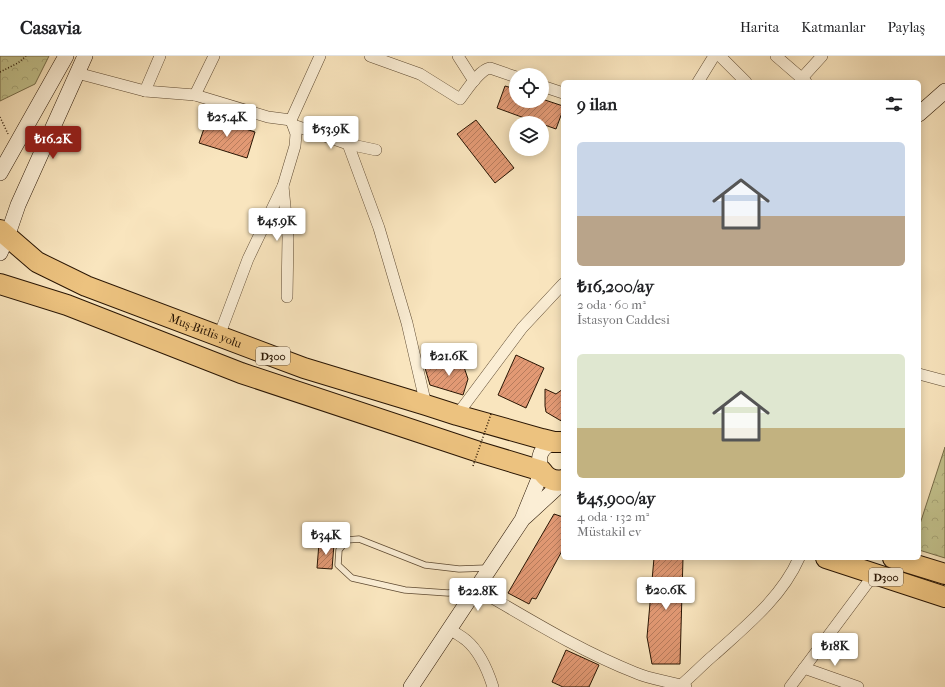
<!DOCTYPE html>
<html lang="tr">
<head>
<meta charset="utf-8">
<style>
  :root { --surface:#fff; --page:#f2f2f2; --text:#202124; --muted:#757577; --line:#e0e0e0; --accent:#8f2418 }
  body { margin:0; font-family:"IM FELL French Canon",serif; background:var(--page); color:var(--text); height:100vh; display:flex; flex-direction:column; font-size:15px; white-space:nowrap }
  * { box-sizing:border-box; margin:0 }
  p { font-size:13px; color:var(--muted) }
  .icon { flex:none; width:22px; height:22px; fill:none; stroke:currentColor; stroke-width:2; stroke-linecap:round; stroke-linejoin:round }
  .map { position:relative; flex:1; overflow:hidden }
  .sheet { position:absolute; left:561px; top:24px; width:360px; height:480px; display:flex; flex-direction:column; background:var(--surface); border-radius:6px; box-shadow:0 2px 10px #0003 }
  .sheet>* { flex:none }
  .buttons { position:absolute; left:509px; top:12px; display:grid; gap:8px }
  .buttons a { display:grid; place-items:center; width:40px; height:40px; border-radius:50%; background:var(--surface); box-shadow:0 2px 10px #0003; font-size:20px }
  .price { position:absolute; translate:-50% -34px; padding:0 9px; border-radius:4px; background:#fff; color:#222; font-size:13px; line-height:26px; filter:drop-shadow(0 1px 2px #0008) }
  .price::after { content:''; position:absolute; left:50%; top:24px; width:12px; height:9px; margin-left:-6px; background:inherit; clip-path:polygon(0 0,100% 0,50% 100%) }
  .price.on { background:var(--accent); color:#fff }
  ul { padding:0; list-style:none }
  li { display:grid; align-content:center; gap:8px; height:212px; padding:0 16px }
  li span { display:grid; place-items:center; height:124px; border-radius:6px; color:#555 }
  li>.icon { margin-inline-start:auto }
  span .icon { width:72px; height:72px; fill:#fffc; stroke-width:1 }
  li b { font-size:17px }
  h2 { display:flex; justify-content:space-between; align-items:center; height:48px; padding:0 16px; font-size:17px }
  header { display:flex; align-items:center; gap:24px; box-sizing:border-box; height:56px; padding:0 20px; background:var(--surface); border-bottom:1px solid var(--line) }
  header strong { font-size:19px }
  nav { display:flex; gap:22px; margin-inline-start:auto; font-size:14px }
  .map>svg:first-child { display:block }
</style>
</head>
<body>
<header>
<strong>Casavia</strong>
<nav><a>Harita</a><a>Katmanlar</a><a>Paylaş</a></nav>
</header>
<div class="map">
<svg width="945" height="631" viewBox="0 0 945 631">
  <defs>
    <pattern id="park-crowns" width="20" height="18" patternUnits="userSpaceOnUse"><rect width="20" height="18" fill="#c3c38e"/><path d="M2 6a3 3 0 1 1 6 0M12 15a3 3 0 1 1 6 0" fill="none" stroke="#a8a779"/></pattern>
    <pattern id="building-hatch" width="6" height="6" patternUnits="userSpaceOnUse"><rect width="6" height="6" fill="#e29974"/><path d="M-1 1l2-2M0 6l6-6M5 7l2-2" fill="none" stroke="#b77c5d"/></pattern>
  </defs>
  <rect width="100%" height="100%" fill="#f9e5be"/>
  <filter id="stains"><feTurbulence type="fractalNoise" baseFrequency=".005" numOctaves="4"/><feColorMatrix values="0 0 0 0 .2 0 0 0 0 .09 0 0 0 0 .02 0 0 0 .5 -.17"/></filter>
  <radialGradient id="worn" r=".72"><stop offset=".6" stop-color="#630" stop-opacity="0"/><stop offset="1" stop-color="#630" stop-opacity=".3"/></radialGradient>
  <!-- park -->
  <g fill="url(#park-crowns)" stroke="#766c49">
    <path d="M0,0h49l-14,28 -35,17z"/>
    <path d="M945,391v111l-26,-8v-23z"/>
  </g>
  <!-- building -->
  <g fill="url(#building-hatch)" stroke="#2a1604">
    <path d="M505,30l11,3v12h26v-2l21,7v4l-7,19 -14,-5v-1h-4l-41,-15z"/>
    <path d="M208,61l47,15 -8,26 -48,-15z"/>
    <path d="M476,64l38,48 -19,15 -38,-49z"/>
    <path d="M516,299l28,13 -18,40 -28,-13z"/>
    <path d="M462,305l6,18 -5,16 -33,-10 -5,-17z"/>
    <path d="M545,333l11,5 7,-5v33l-17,-10 -1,-6z"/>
    <path d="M554,458l9,3v32l-27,50 -4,-1 -3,6 -21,-11z"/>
    <path d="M319,487l15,1 -2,25 -15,-1z"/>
    <path d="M654,502h29l-3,106h-28l-5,-27z"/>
    <path d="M566,594l33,15 -10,22h-26l-11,-5z"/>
  </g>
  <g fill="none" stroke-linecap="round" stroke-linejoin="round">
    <defs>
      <path id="lane" d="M473,534l-25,3 -43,-3 -53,-12 -14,-13 1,-15 8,-10 12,-1 66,26 34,4 28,-1"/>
      <g id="street">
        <path d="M370,0l50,18 40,25c7,-9 19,-29 30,-31l26,9"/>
        <path d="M458,0l16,25"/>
        <path d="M720,0l26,26"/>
        <path d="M776,0l30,26"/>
        <path d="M77,17l68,18 50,4 73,22 23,3"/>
        <path d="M802,22l20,-22"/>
        <path d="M698,26l16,-26"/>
        <path d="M542,30l21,7"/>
        <path d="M145,35l15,-35"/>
        <path d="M195,39l19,-39"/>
        <path d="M293,69l55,19 28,6"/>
        <path d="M348,88l31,84 28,95 19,82"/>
        <path d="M283,130l5,51 -1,60"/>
        <path d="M219,280l29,-77 35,-73 12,-40 1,-12 -5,-14 29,-64"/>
        <path d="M919,318l26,7"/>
        <path d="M457,359l65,-87 41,-44"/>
        <path d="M477,533c52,30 103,62 159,84 16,7 34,8 50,14"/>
        <path d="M450,573c5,4 11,7 16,11 13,11 22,31 27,47"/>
        <path d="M804,612l54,19"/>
        <path d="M681,629c12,-10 22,-21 34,-31 31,-28 67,-57 84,-96"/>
        <path d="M790,631l85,-114"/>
      </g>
      <g id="secondary">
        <path d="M919,58l26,-23"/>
        <path d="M0,117l66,-117"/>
        <path d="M0,197l7,-16 11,-32 67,-149"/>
        <path d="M525,461l38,-35"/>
        <path d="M411,631l111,-167 20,-49c-6,-14 -1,-24 12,-29"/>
      </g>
      <g id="highway">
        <path id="s1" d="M0,174l37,32 49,24 218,82 122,37 31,10 85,24 12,3h9"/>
        <path d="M0,228l67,21 174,68 238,79 63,19c5,8 12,11 21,9"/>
        <path d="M826,502l119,39"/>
        <path d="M893,502l52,16"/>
      </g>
    </defs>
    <!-- lane casing -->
    <use href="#lane" stroke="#5e4a32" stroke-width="7"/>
    <!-- street casing -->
    <use href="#street" stroke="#5e4a32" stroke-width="12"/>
    <!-- secondary casing -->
    <use href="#secondary" stroke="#2a1604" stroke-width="16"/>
    <!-- highway casing -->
    <use href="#highway" stroke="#2a1604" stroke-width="22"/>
    <!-- path -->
    <g stroke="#2a1604" stroke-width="1.5" stroke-dasharray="1 2" stroke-linecap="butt">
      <path d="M0,16l18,-9 8,-7"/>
      <path d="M0,61l8,17"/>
    </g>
    <!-- lane -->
    <use href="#lane" stroke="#fbeed5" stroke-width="5.5"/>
    <!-- street -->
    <use href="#street" stroke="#fbeed5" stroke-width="11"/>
    <!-- secondary -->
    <use href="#secondary" stroke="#fbeed5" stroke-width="15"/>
    <!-- highway -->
    <use href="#highway" stroke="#ecc27f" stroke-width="20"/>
    <!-- path-bridge -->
    <path stroke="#2a1604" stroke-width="1.5" stroke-dasharray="1 2" stroke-linecap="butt" d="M473,410l18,-52"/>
  </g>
  <g text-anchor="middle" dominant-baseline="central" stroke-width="3" stroke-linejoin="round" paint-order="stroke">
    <!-- shield labels -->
    <g fill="#fbeed5" stroke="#695743" stroke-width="1">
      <rect x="256" y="291" width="34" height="18" rx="3"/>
      <rect x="869" y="512" width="34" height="18" rx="3"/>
    </g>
    <g font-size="11" font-weight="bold" fill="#2a1604">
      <text x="273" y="300">D300</text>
      <text x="886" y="521">D300</text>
    </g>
    <!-- street labels -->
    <g font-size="12" fill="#2a1604" stroke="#fbeed5">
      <text stroke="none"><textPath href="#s1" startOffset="231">Muş-Bitlis yolu</textPath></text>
    </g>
  </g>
  <rect width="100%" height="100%" filter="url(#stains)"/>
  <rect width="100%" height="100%" fill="url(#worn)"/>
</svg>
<div class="buttons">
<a><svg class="icon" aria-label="locate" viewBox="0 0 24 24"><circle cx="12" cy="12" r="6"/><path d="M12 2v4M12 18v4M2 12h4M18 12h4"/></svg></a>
<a><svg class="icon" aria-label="layers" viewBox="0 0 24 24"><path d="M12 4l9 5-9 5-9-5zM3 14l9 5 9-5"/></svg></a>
</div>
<b class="price" style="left:227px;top:82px">₺25.4K</b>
<b class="price" style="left:331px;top:94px">₺53.9K</b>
<b class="price on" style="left:53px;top:104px">₺16.2K</b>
<b class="price" style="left:277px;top:186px">₺45.9K</b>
<b class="price" style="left:449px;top:321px">₺21.6K</b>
<b class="price" style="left:326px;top:500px">₺34K</b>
<b class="price" style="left:666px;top:555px">₺20.6K</b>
<b class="price" style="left:478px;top:556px">₺22.8K</b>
<b class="price" style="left:835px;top:611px">₺18K</b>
<section class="sheet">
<h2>9 ilan<svg class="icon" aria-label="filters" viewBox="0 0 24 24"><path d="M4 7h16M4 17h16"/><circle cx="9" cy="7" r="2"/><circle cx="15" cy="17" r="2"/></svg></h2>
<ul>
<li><span style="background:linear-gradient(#c9d6e8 60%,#b9a48a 0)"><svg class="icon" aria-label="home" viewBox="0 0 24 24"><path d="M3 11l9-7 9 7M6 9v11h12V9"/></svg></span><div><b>₺16,200/ay</b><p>2 oda · 60 m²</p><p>İstasyon Caddesi</p></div></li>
<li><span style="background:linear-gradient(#dfe7d0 60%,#c2b280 0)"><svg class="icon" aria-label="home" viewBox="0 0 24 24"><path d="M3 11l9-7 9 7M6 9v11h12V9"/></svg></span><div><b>₺45,900/ay</b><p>4 oda · 132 m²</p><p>Müstakil ev</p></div></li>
</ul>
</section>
</div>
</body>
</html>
